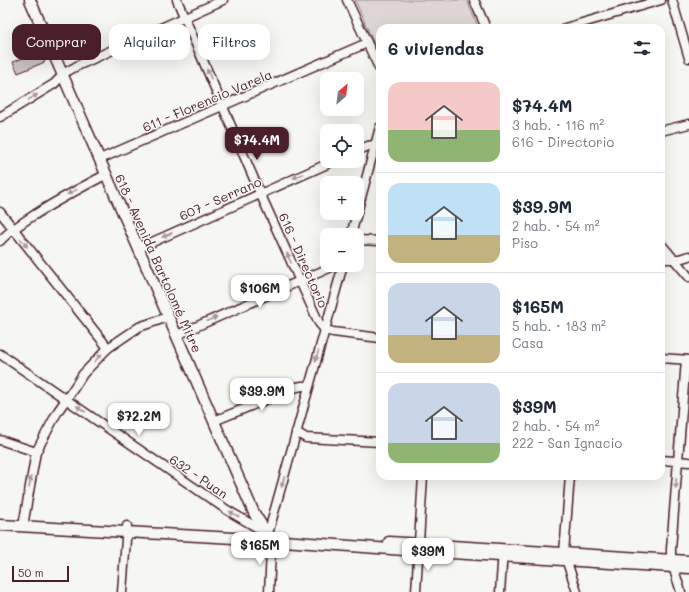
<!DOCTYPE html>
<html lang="es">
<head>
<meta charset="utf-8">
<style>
  :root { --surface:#fff; --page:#f6f6f7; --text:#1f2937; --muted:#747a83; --line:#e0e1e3; --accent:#4a1f2b }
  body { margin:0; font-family:Mali,sans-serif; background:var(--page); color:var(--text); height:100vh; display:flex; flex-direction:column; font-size:15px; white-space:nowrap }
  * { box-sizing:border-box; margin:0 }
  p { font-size:13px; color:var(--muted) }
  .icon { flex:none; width:22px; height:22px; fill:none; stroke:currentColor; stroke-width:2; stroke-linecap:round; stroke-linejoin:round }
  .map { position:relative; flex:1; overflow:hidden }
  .drawer { position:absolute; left:376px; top:24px; width:289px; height:456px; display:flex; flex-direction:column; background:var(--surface); border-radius:12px; box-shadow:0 4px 16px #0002 }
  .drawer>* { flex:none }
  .guide { position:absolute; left:12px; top:24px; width:304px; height:36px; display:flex; gap:8px }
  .needle { width:26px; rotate:28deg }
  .fabs { position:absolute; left:320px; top:72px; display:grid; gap:8px }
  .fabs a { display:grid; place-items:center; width:44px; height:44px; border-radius:8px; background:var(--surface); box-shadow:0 4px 16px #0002; font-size:20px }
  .scale { position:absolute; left:12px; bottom:10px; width:57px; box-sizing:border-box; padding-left:4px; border:2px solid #4a1f2b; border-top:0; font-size:11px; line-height:14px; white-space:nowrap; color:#4a1f2b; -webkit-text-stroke:3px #f6f6f2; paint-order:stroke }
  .price { position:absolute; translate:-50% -34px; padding:0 9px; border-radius:8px; background:#fff; color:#222; font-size:13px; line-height:26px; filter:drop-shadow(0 1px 2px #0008) }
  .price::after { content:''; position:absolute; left:50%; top:24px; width:12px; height:9px; margin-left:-6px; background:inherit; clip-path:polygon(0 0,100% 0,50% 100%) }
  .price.on { background:var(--accent); color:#fff }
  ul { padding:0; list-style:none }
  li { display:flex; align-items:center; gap:12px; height:100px; padding:0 12px }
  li+li { border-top:1px solid var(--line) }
  li span { display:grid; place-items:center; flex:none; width:112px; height:80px; border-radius:12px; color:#555 }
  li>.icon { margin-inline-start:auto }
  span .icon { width:48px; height:48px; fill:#fffc; stroke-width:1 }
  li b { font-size:17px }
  h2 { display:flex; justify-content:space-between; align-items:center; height:48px; padding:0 12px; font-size:17px }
  .pill { padding:0 14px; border-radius:12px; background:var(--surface); box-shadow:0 4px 16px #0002; font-size:14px; line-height:36px }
  .pill.on { background:var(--accent); color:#fff }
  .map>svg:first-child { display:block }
</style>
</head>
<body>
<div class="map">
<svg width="689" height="592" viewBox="0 0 689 592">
  <rect width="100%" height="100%" fill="#f6f6f2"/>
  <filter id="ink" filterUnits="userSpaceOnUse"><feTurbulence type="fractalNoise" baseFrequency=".025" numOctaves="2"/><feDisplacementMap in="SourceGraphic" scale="8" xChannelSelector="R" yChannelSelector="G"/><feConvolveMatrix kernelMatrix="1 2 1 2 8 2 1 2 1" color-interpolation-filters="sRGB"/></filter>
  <g filter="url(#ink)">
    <!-- green -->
    <path fill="#ddd6d5" stroke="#947a80" d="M355,0h112l11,28h-98v29z"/>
    <!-- building -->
    <path fill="#ccc1c0" stroke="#4a1f2b" d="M40,51l5,11 -27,11 -5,-11z"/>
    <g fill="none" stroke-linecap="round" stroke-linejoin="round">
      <defs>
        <g id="minor">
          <path d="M177,0l83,193 59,130 6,7 8,2 47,6"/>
          <path d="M347,0l33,70"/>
          <path d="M474,0l12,28"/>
          <path d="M672,0l17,58"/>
          <path d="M565,28l96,-28"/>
          <path d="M0,117l54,-33 12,-12 11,-6 146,-66"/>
          <path d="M661,131l28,-7"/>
          <path d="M357,151l11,-5 11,-2"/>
          <path d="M100,159l267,-116"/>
          <path d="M0,212l108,136"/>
          <path d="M351,235l29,-108"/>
          <path d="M357,240l23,1"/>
          <path d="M0,241c11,-12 25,-20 39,-29 22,-14 45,-26 68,-38"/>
          <path d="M661,244l28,33"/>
          <path d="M139,248l195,-87"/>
          <path d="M661,259h18l10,-3"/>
          <path d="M177,335l159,-70"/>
          <path d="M0,354l227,156 41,24 75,-269"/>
          <path d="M661,358l28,2"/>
          <path d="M214,421l83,-34 5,-1h7"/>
          <path d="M296,432l10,6 74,4"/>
          <path d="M0,440l36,12"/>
          <path d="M661,460l28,2"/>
          <path d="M570,476l-6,77 13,39"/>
          <path d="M23,526l13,-74 22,-41 16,-23 9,-14 25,-26 31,-21 29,-10"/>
          <path d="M122,592l5,-66"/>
          <path d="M269,592l2,-41 -1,-11"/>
          <path d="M416,592l7,-116"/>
          <path d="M500,592l3,-41"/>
          <path d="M681,592l-10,-32v-11l15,-189"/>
        </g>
        <g id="major">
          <path d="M30,0l224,513c5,9 12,17 16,27"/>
          <path d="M0,525l270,15 134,10 285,18"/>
          <path d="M389,542l300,19"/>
        </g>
      </defs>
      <!-- minor casing -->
      <use href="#minor" stroke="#4a1f2b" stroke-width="11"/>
      <!-- major casing -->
      <use href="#major" stroke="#4a1f2b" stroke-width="13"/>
      <!-- minor -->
      <use href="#minor" stroke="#f6f6f2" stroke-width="8"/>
      <!-- major -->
      <use href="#major" stroke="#f6f6f2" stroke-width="10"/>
    </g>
    <!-- one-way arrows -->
    <defs><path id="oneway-solid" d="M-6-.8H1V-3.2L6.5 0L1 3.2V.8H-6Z"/></defs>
    <g fill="#a99598">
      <use href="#oneway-solid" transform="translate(209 74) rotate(-114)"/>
      <use href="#oneway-solid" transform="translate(33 97) rotate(-31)"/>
      <use href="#oneway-solid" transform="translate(298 176) rotate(157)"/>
      <use href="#oneway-solid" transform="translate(72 192) rotate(152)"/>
      <use href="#oneway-solid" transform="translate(167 235) rotate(156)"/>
      <use href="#oneway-solid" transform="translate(24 243) rotate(51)"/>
      <use href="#oneway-solid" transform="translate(289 258) rotate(-114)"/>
      <use href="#oneway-solid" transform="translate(212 319) rotate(-24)"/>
      <use href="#oneway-solid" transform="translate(317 356) rotate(106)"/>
      <use href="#oneway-solid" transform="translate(98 358) rotate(-47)"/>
      <use href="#oneway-solid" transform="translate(81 409) rotate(-146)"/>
      <use href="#oneway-solid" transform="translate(30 482) rotate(-80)"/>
      <use href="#oneway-solid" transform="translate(283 482) rotate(105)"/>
      <use href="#oneway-solid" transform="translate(676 483) rotate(94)"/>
      <use href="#oneway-solid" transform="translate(234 514) rotate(-149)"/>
    </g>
  </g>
  <g text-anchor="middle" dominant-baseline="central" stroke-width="3" stroke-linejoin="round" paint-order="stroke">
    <!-- street labels -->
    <g font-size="13" fill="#4a1f2b" stroke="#f6f6f2">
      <text transform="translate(207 100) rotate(-23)">611 - Florencio Varela</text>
      <text transform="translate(220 198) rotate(-24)">607 - Serrano</text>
      <text transform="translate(304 260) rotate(66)">616 - Directorio</text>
      <text transform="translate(159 263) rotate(66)">618 - Avenida Bartolomé Mitre</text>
      <text transform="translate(199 476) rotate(34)">632 - Puan</text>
    </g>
  </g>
</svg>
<div class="fabs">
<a><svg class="needle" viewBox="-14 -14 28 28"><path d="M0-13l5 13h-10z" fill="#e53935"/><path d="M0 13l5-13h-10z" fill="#747a83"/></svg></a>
<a><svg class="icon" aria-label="locate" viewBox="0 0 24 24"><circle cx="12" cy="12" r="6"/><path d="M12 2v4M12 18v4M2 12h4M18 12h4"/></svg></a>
<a>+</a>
<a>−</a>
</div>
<div class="scale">50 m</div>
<b class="price on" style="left:257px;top:161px">$74.4M</b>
<b class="price" style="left:260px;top:309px">$106M</b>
<b class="price" style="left:262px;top:412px">$39.9M</b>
<b class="price" style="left:139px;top:437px">$72.2M</b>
<b class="price" style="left:260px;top:566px">$165M</b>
<b class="price" style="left:428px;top:572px">$39M</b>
<div class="guide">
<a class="pill on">Comprar</a>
<a class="pill">Alquilar</a>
<a class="pill">Filtros</a>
</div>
<section class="drawer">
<h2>6 viviendas<svg class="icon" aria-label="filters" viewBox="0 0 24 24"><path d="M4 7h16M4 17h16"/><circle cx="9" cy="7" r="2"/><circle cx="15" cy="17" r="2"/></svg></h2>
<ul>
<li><span style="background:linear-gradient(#f6c9c9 60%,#8fb573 0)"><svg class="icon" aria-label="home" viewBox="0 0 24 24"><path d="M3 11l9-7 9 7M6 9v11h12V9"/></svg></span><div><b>$74.4M</b><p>3 hab. · 116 m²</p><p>616 - Directorio</p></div></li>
<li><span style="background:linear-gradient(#bfe0f5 65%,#c2b280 0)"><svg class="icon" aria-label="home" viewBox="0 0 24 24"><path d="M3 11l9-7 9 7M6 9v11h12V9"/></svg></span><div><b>$39.9M</b><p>2 hab. · 54 m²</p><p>Piso</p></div></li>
<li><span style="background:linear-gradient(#c9d6e8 65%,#c2b280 0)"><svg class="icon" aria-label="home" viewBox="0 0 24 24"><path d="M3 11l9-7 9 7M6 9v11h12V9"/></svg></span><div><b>$165M</b><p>5 hab. · 183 m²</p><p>Casa</p></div></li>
<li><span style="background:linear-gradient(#c9d6e8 75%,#8fb573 0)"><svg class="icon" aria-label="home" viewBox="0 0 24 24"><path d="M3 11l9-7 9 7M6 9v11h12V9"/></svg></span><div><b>$39M</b><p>2 hab. · 54 m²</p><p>222 - San Ignacio</p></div></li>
</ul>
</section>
</div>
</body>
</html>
